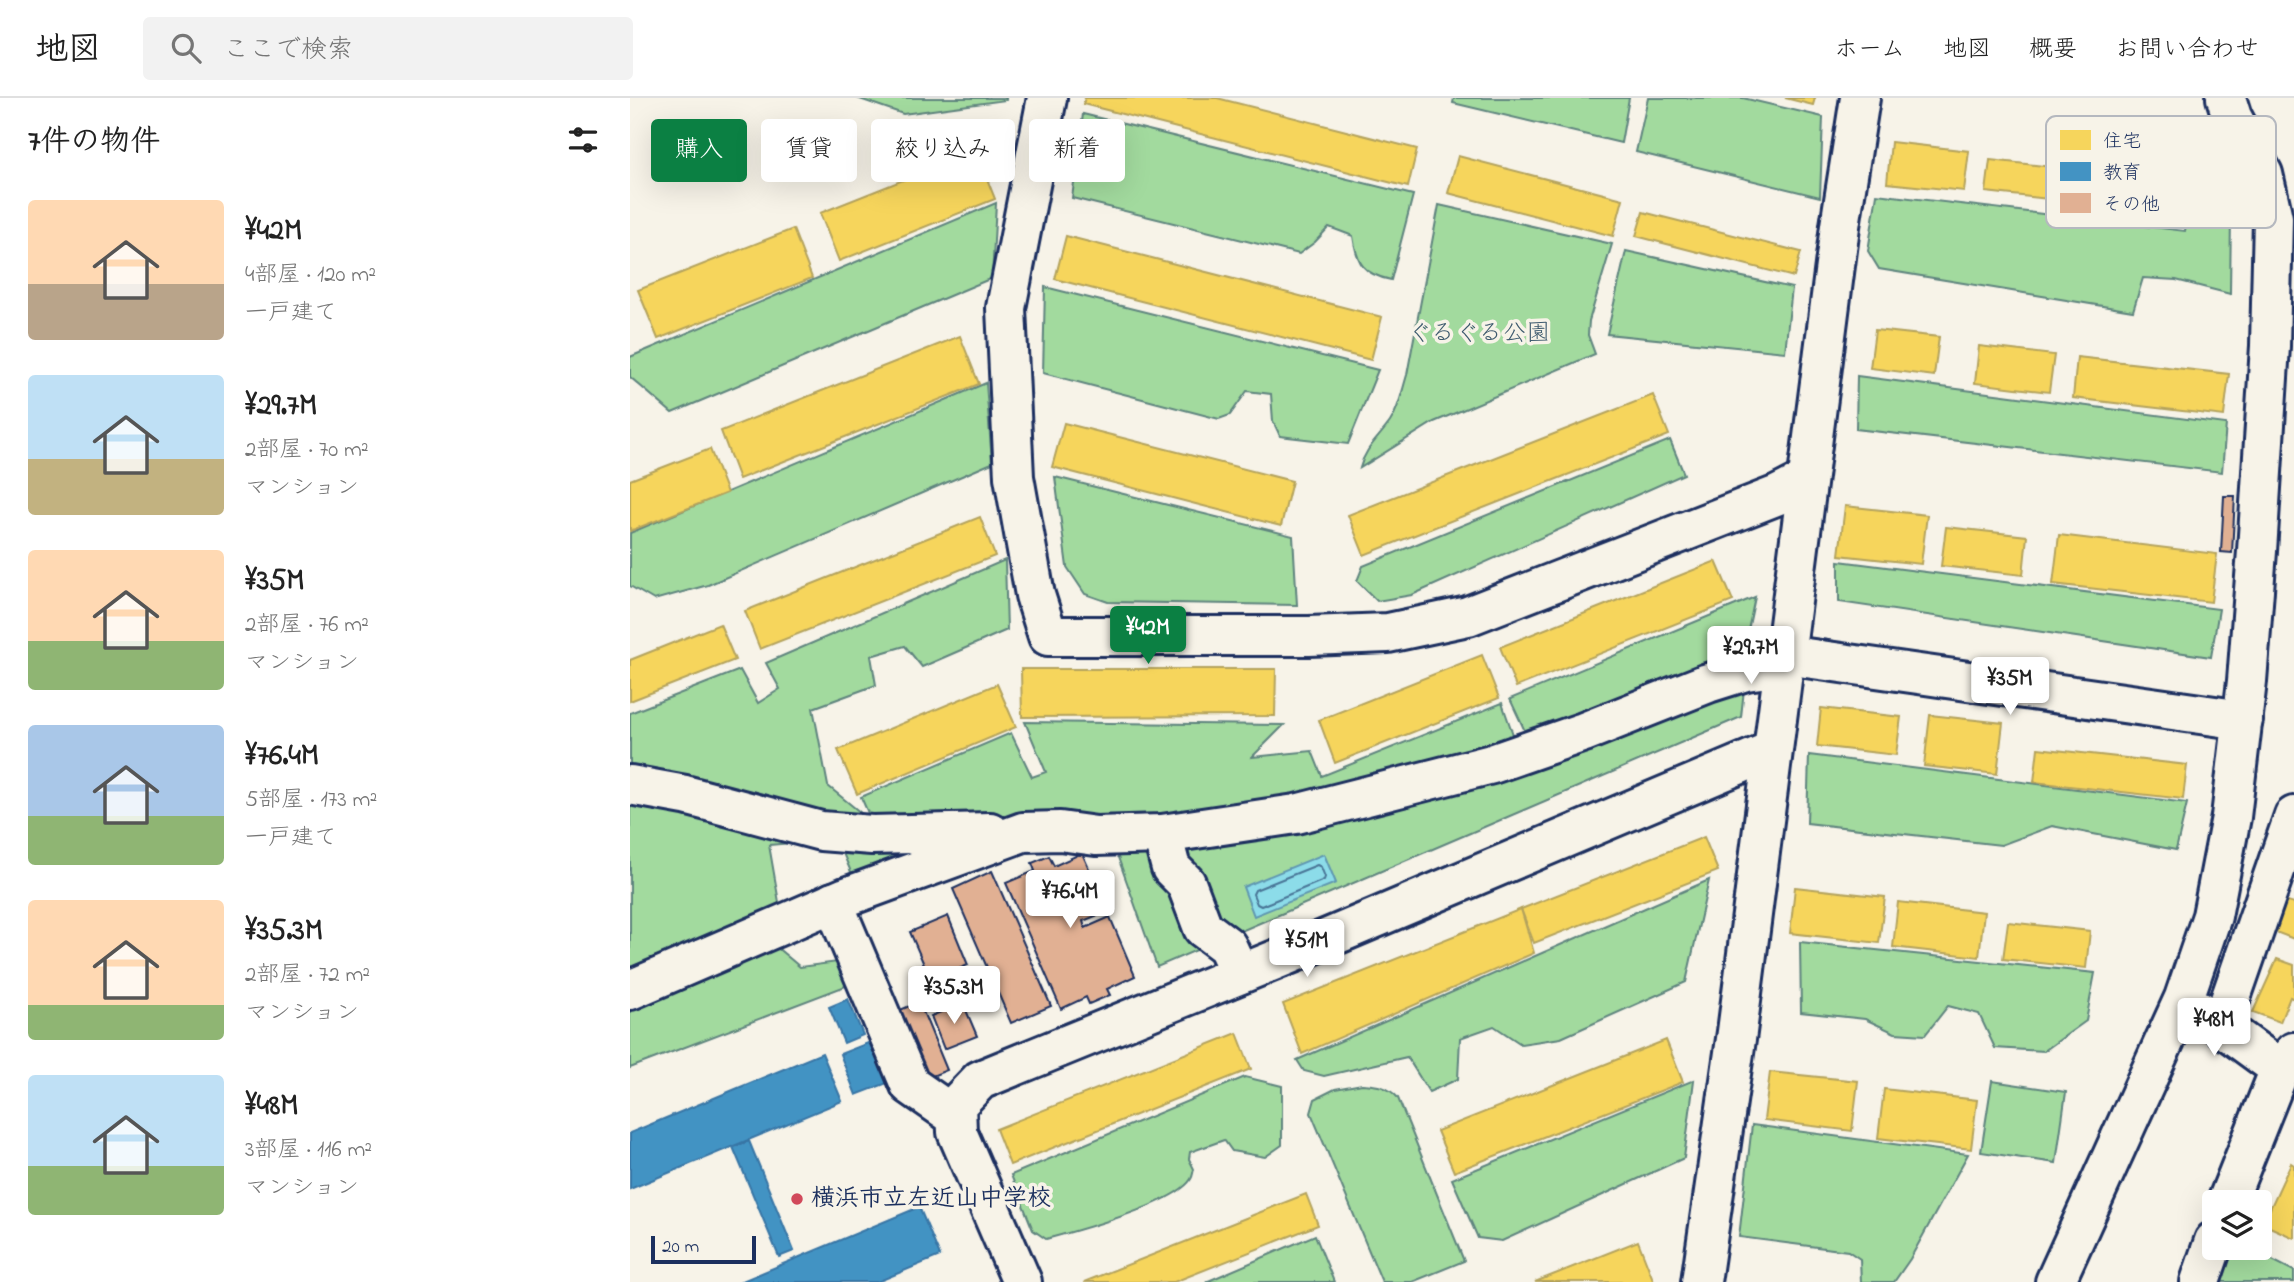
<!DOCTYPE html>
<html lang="ja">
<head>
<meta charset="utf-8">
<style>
  :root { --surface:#fff; --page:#f2f2f2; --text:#222; --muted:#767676; --line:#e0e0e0; --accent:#0b8043 }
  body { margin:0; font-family:"Indie Flower","Klee One",sans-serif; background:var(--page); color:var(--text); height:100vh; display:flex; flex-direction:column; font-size:26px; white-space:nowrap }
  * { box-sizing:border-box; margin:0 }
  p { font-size:23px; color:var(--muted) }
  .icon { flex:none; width:38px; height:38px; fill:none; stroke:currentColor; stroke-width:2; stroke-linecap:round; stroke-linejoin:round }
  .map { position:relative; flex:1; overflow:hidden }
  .drawer { display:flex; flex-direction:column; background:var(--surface); width:630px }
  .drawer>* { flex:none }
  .guide { position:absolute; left:21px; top:21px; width:665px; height:63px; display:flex; gap:14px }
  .controls { position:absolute; left:1572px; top:1092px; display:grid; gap:14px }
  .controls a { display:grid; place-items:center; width:70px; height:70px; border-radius:7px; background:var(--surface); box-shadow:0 7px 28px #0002; font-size:35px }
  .scale { position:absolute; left:21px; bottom:18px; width:105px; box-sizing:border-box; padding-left:7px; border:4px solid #1b2f5e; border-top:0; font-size:19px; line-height:24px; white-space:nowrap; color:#1b2f5e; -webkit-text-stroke:5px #f7f3e8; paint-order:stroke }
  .price { position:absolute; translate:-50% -60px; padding:0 16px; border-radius:7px; background:#fff; color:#222; font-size:23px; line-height:46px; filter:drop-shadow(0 2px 4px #0008) }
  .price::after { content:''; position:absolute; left:50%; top:42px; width:21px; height:16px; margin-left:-10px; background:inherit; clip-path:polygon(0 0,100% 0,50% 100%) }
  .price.selected { background:var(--accent); color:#fff }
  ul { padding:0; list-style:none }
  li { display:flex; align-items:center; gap:21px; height:175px; padding:0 28px }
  li span { display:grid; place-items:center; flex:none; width:196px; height:140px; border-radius:7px; color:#555 }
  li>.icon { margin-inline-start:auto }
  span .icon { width:84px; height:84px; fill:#fffc; stroke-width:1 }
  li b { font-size:30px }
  h2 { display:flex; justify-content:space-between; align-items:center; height:84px; padding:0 28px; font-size:30px }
  .tag { padding:0 24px; border-radius:7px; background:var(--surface); box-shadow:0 7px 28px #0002; font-size:24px; line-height:63px }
  .tag.selected { background:var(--accent); color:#fff }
  header { display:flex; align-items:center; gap:42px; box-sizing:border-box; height:98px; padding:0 35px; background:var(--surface); border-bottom:2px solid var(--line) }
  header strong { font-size:33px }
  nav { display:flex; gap:38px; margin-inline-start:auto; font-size:24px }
  .search { width:490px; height:63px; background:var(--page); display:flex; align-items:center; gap:18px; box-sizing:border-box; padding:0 24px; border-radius:7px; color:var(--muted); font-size:26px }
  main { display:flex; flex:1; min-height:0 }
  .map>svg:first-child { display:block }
</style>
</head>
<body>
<header>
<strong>地図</strong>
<div class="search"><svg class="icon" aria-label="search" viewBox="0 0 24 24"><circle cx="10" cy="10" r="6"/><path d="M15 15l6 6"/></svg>ここで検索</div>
<nav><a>ホーム</a><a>地図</a><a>概要</a><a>お問い合わせ</a></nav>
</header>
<main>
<section class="drawer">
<h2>7件の物件<svg class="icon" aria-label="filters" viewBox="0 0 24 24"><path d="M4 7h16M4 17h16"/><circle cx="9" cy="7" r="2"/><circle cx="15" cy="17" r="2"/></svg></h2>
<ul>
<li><span style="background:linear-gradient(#ffd9b3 60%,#b9a48a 0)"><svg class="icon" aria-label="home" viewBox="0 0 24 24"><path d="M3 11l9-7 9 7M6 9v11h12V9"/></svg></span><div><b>¥42M</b><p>4部屋 · 120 m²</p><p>一戸建て</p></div></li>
<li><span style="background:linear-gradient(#bfe0f5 60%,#c2b280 0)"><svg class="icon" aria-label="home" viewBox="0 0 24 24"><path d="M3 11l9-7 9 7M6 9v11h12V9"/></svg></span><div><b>¥29.7M</b><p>2部屋 · 70 m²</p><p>マンション</p></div></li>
<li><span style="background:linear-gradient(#ffd9b3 65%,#8fb573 0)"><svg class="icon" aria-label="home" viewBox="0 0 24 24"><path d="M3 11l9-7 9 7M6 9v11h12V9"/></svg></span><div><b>¥35M</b><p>2部屋 · 76 m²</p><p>マンション</p></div></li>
<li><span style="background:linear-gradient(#a9c7e8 65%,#8fb573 0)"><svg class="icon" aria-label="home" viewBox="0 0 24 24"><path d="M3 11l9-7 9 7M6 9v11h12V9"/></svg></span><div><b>¥76.4M</b><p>5部屋 · 173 m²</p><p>一戸建て</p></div></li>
<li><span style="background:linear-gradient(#ffd9b3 75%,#8fb573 0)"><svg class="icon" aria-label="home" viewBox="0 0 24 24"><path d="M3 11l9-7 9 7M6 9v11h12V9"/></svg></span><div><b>¥35.3M</b><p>2部屋 · 72 m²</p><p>マンション</p></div></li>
<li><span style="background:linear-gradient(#bfe0f5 65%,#8fb573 0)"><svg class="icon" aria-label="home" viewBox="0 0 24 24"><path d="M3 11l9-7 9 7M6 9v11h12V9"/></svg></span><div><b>¥48M</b><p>3部屋 · 116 m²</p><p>マンション</p></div></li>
</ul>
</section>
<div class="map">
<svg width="1664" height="1184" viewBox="0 0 1664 1184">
  <rect width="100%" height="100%" fill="#f7f3e8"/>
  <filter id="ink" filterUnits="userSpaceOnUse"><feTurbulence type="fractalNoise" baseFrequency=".0143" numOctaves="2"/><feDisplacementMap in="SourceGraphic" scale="14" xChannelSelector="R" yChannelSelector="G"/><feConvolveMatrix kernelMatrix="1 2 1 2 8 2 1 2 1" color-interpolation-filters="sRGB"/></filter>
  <g filter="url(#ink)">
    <!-- green -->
    <g fill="#a2da9e" stroke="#5e847e" stroke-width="2">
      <path d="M227,0h149v2l-103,14z"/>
      <path d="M824,0h175l-8,45 -168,-40z"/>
      <path d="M1018,0h95l80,19 -3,80 -184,-45z"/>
      <path d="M453,16l330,81 -22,85c-28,-6 -34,-16 -38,-44l-24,-9 -14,15 -16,12 -227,-56z"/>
      <path d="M1580,70l21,46 -1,80 -54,-14 -33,-2 -10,33 -254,-42 -11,-18 9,-57 308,37 10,-59z"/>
      <path d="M366,105l-4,75 -320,135 -42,-36v-20z"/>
      <path d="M809,107l173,39 -23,77 -1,14 7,19 -161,68 -74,46c5,-20 18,-29 30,-46 9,-13 12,-31 17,-47z"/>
      <path d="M996,153l166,37 -7,64 -178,-18z"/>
      <path d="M415,189l333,83 -30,74 -68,-8 -7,-15 -2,-27 -24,-3 -17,24 -11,4 -176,-46z"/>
      <path d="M1227,278l369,48 -4,48 -366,-43z"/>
      <path d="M356,285l6,80 -284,122 -54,15 -24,-14v-53z"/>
      <path d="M1040,342l14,34 -272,121 -35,6 -20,-20 6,-15z"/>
      <path d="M425,379l238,59 4,69 -189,-3 -23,-8 -18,-27z"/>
      <path d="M375,462l2,70 -85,37 -17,-21 -34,10 5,29 -63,23 15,78 44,36 -11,-25 150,-64 21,44 14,-5 -21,-50 259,3 -32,32 60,-6 10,25 180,-73 14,40 -190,52 -78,12 1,15 47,-8 196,-50 92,-32 162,-61 -5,46 -584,250 -48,-135 -73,-7 -95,25 -87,29 -17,-40 -68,6 11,63 -5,38 25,21 45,-6 6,23 -221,84v-355l110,-43 18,33 22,-14 -14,-26z"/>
      <path d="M1209,463l380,48 -8,48 -372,-55z"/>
      <path d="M1125,499l-12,57 -212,90 -21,-45z"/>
      <path d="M1179,657l378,48 -11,47 -124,-24 -51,19 -194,-22z"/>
      <path d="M1079,782l-23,102 -125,56 -40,6 -27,-18 -34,12 -2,41 -29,13 -22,-35 -83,19 -20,-5 -7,-11z"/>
      <path d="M1170,844l295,31 -9,48 -42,30 -49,-3 -16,-34 -31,-8 -23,29 -30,-2 -30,-14 -64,-7z"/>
      <path d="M615,979l37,9v59l-17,12 -33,-6 -8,-11 -34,12 -1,7 5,10c-1,3 -1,7 -3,10 -15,25 -115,52 -145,60l-13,-9 -22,-55z"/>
      <path d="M1064,982l-10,78 -182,83 -24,-3 -26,-59z"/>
      <path d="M1362,983l74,11 -10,71 -75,-11z"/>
      <path d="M732,986c15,1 26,2 36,14l66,163 -52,21h-30l-71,-169 4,-14 20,-10z"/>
      <path d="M1122,1027l216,29 -58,105 -16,23h-33l-1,-23 -12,-8 -109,-14z"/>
      <path d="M685,1137l19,47h-128z"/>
      <path d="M1589,1150h30l45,23v11h-85z"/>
    </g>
    <!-- water -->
    <path fill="#8cdce9" stroke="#5f97b1" stroke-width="2" d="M694,756l12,29 -82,33 -11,-29z"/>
    <!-- homes -->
    <g fill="#f6d55c" stroke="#b4a35d" stroke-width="2">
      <path d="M455,0h132l200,51 -9,38 -325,-83z"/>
      <path d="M1155,0h30l-2,7z"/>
      <path d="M1261,44l78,9 -5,40 -77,-8z"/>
      <path d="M346,53l19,48 -156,62 -19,-48z"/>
      <path d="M828,58l165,43 -10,37 -165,-43z"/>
      <path d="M1360,62l80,9 -4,32 -80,-9z"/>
      <path d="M1013,114l158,40 -7,25 -158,-41z"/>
      <path d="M163,131l19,49 -154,61 -20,-49z"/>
      <path d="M436,138l316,81 -11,43 -316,-81z"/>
      <path d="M1245,232l64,7 -5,39 -64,-8z"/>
      <path d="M330,238l19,48 -240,95 -18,-48z"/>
      <path d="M1349,248l75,9 -5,37 -74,-9z"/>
      <path d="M1447,259l152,17 -5,42 -151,-18z"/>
      <path d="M1023,297l16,40 -305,120 -16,-40z"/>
      <path d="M434,325l228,58 -11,45 -229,-59z"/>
      <path d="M80,351l17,44 -97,38v-51z"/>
      <path d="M1215,408l82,9 -6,49 -82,-9z"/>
      <path d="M350,419l15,39 -235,93 -15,-38z"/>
      <path d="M1316,429l81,9 -4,39 -82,-9z"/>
      <path d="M1429,437l158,19 -6,48 -158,-18z"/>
      <path d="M1086,463l17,40 -217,86 -16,-40z"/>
      <path d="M90,526l15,36 -105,41v-41z"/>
      <path d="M852,557l17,43 -164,65 -16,-43z"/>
      <path d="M391,571h255l-1,47 -253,1z"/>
      <path d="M367,586l19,43 -159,67 -19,-44z"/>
      <path d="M1191,610l80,9 -5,38 -79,-9z"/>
      <path d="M1300,617l73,8 -6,51 -73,-8z"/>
      <path d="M1408,650l149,17 -4,34 -149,-17z"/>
      <path d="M1074,739l14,34 -184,72 -13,-34z"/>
      <path d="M1165,789l90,10 -6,46 -89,-10z"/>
      <path d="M1654,803l10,3v35l-21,-8z"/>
      <path d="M1268,804l86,10 -5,45 -86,-10z"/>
      <path d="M891,811l13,44 -232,101 -19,-50z"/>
      <path d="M1378,824l82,9 -4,37 -83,-9z"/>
      <path d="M1647,861l17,6v34l-4,-2 -10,25 -27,-10z"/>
      <path d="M607,935l14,36 -241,96 -14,-36z"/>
      <path d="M1036,942l17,42 -229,90 -17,-41z"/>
      <path d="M1140,974l88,9 -6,50 -88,-11z"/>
      <path d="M1254,991l93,11 -6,49 -93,-11z"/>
      <path d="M1661,1065l3,2v73l-31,-14z"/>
      <path d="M676,1096l12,31 -144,57h-90z"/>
      <path d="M1008,1143l16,41h-119z"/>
    </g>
    <!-- schools -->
    <g fill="#4393c3" stroke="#3775a5" stroke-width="2">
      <path d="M218,901l15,36 -19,8 -15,-36z"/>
      <path d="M243,943l17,41 -34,13 -16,-41z"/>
      <path d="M192,955l20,48 -212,88v-56z"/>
      <path d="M119,1043l45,110 -15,6 -46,-110z"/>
      <path d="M289,1109l21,49 -63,26h-137z"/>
    </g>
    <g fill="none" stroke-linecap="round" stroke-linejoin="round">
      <!-- shore -->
      <path stroke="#487496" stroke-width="2" d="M687,767l4,2 4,10 -1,3 -63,26 -4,-2 -4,-10 2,-4z"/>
    </g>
    <!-- building -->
    <g fill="#e1b093" stroke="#1b2f5e" stroke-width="2">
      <path d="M1594,398h11l-3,57 -11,-1z"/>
      <path d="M452,755l26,58 -25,10 2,7 25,-11 25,59 -28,13 3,6 -21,9 -3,-7 -25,12 -55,-126 29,-12 -3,-8 17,-7 5,10z"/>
      <path d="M362,773l59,135 -40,17 -58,-134z"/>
      <path d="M318,818l20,49 -37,16 -21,-49z"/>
      <path d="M289,904l28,68 -27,11 -27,-68z"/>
      <path d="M333,905l14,33 -33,13 -13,-33z"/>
    </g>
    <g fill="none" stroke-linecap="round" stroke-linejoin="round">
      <defs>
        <g id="minor">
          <path d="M417,0l-41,210 8,169 21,118 13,41h261l79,-3 80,-17 310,-121 29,-15"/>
          <path d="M1155,557l458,65"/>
          <path d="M0,687l55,10 136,36 51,4 118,-3"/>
          <path d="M532,736l9,34 15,15 17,45 24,18 13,28"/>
          <path d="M203,804l77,183 46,32"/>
          <path d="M0,892l216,-93 177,-65 37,-1 36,5 66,-2 134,-20 196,-50 92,-32 124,-49 38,-12 37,-5"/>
          <path d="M1569,912l81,59"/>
          <path d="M1591,928l73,-210"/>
          <path d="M1597,1104l53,-133 14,-17"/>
          <path d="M392,1184l-65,-150 -1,-27 24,-25 315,-128 476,-201"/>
          <path d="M1071,1184l36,-250 103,-806 20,-128"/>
          <path d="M1425,1184l129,-284 28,-82 19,-99 16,-136 10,-130 13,-205 3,-128 -10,-44 -31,-57 -6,-19"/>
          <path d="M1570,1184l14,-41"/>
        </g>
      </defs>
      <!-- minor casing -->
      <use href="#minor" stroke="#1b2f5e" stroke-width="44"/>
      <!-- minor -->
      <use href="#minor" stroke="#f7f3e8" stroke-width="38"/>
    </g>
  </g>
  <!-- markers -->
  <circle fill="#d1495b" stroke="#f7f3e8" stroke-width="2.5" cx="167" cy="1101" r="7"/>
  <g text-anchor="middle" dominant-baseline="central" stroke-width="7" stroke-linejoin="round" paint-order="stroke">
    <!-- park labels -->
    <g font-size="24" fill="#3d5a6e" stroke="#f7f3e8">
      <text x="849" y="236">ぐるぐる公園</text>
    </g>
    <!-- poi labels -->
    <g font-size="24" font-weight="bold" fill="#1b2f5e" stroke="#f7f3e8" text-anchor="start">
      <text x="181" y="1101">横浜市立左近山中学校</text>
    </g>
  </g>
  <!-- legend -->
  <rect x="1416" y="18" width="230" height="112" rx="10" fill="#f7f3e8" stroke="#b5b8bf" stroke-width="2"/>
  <rect x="1430" y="32" width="31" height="20" fill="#f6d55c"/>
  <rect x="1430" y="64" width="31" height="19" fill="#4393c3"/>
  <rect x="1430" y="95" width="31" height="20" fill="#e1b093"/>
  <g font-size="19" fill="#1b2f5e">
    <text x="1473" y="49">住宅</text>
    <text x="1473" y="80">教育</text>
    <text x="1473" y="112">その他</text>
  </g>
</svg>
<div class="controls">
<a><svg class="icon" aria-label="layers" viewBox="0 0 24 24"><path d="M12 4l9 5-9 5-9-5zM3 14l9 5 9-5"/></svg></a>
</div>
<div class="scale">20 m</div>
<b class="price selected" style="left:518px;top:568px">¥42M</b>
<b class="price" style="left:1121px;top:588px">¥29.7M</b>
<b class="price" style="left:1380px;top:619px">¥35M</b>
<b class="price" style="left:440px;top:832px">¥76.4M</b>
<b class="price" style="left:677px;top:881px">¥51M</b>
<b class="price" style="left:324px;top:928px">¥35.3M</b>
<b class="price" style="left:1584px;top:960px">¥48M</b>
<div class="guide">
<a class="tag selected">購入</a>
<a class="tag">賃貸</a>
<a class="tag">絞り込み</a>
<a class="tag">新着</a>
</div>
</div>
</main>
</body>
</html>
